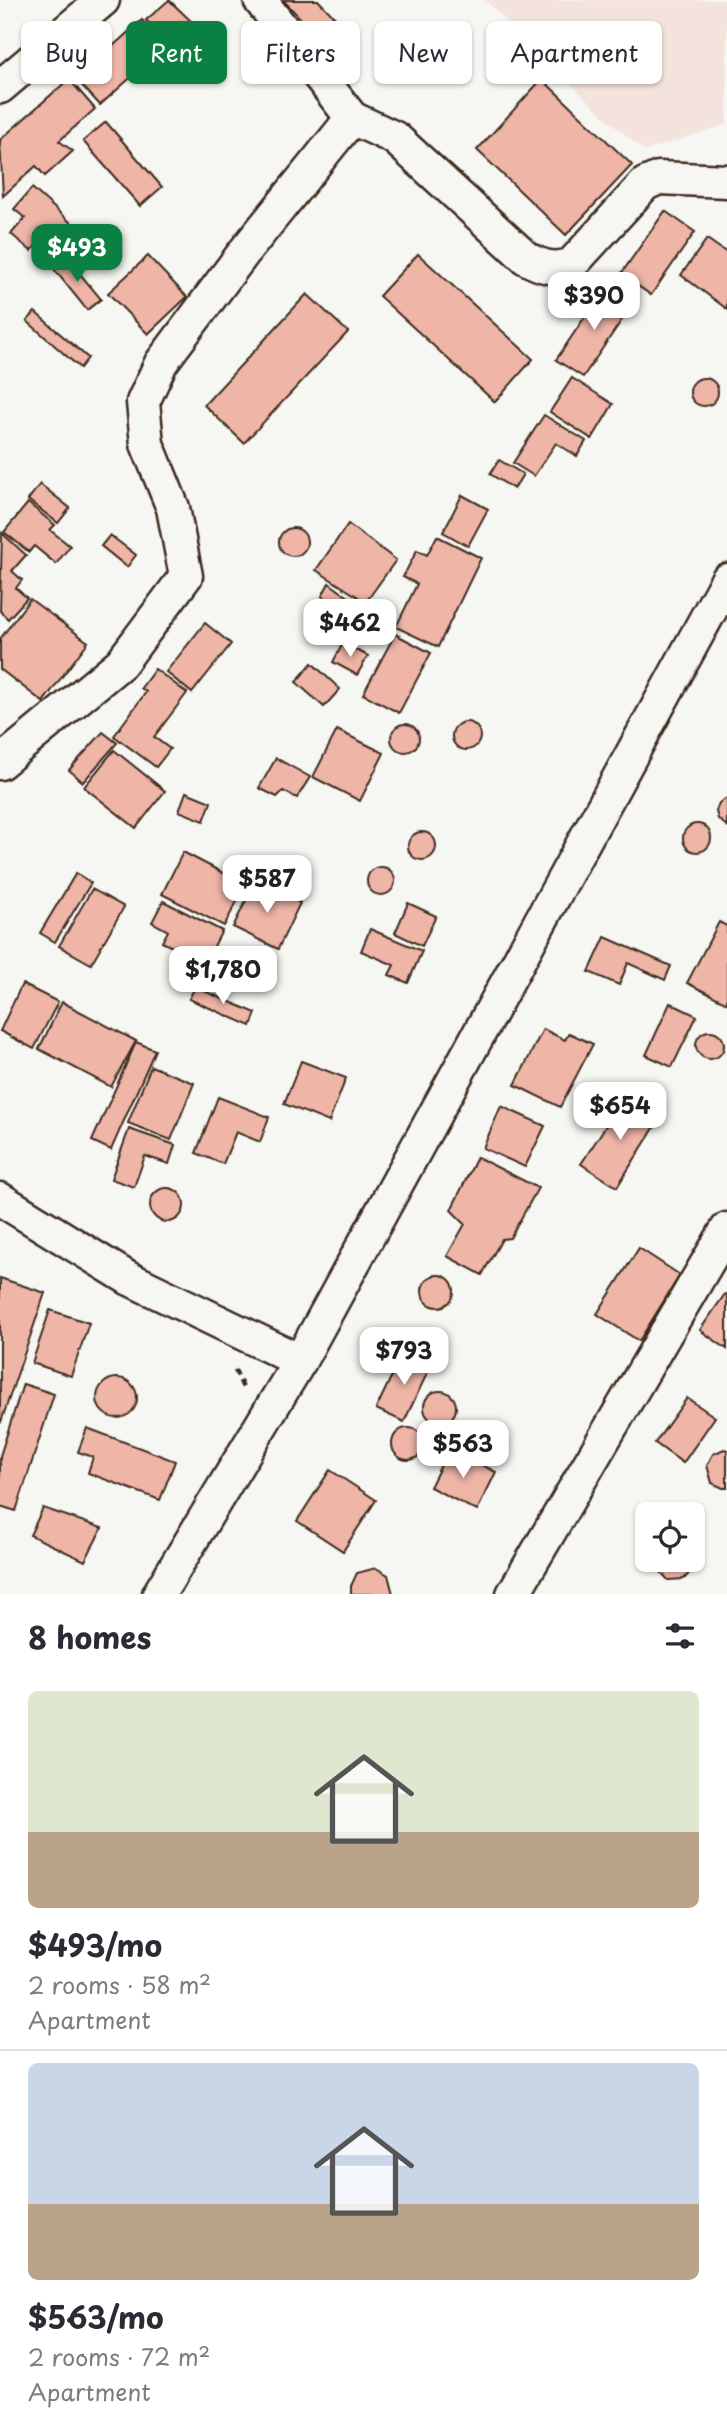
<!DOCTYPE html>
<html lang="en">
<head>
<meta charset="utf-8">
<style>
  :root { --surface:#fff; --page:#f2f2f3; --text:#2b2b33; --muted:#7c7c81; --line:#e1e1e2; --accent:#0b8043 }
  body { margin:0; font-family:"Playpen Sans",sans-serif; background:var(--page); color:var(--text); height:100vh; display:flex; flex-direction:column; font-size:26px; white-space:nowrap }
  * { box-sizing:border-box; margin:0 }
  p { font-size:23px; color:var(--muted) }
  .icon { flex:none; width:38px; height:38px; fill:none; stroke:currentColor; stroke-width:2; stroke-linecap:round; stroke-linejoin:round }
  .map { position:relative; height:1594px; overflow:hidden }
  .sheet { display:flex; flex-direction:column; background:var(--surface); flex:1 }
  .sheet>* { flex:none }
  .guide { position:absolute; left:21px; top:21px; width:686px; height:63px; display:flex; gap:14px }
  .tools { position:absolute; left:635px; top:1502px; display:grid; gap:14px }
  .tools a { display:grid; place-items:center; width:70px; height:70px; border-radius:10px; background:var(--surface); box-shadow:0 2px 5px #0004; font-size:35px }
  .price { position:absolute; translate:-50% -60px; padding:0 16px; border-radius:14px; background:#fff; color:#222; font-size:23px; line-height:46px; filter:drop-shadow(0 2px 4px #0008) }
  .price::after { content:''; position:absolute; left:50%; top:42px; width:21px; height:16px; margin-left:-10px; background:inherit; clip-path:polygon(0 0,100% 0,50% 100%) }
  .price.active { background:var(--accent); color:#fff }
  ul { padding:0; list-style:none }
  li { display:grid; align-content:center; gap:14px; height:371px; padding:0 28px }
  li+li { border-top:2px solid var(--line) }
  li span { display:grid; place-items:center; height:217px; border-radius:10px; color:#555 }
  li>.icon { margin-inline-start:auto }
  span .icon { width:126px; height:126px; fill:#fffc; stroke-width:1 }
  li b { font-size:30px }
  h2 { display:flex; justify-content:space-between; align-items:center; height:84px; padding:0 28px; font-size:30px }
  .pill { padding:0 24px; border-radius:10px; background:var(--surface); box-shadow:0 2px 5px #0004; font-size:24px; line-height:63px }
  .pill.active { background:var(--accent); color:#fff }
  .map>svg:first-child { display:block }
</style>
</head>
<body>
<div class="map">
<svg width="727" height="1594" viewBox="0 0 727 1594">
  <rect width="100%" height="100%" fill="#f6f6f2"/>
  <filter id="ink" filterUnits="userSpaceOnUse"><feTurbulence type="fractalNoise" baseFrequency=".0143" numOctaves="2"/><feDisplacementMap in="SourceGraphic" scale="14" xChannelSelector="R" yChannelSelector="G"/><feConvolveMatrix kernelMatrix="1 2 1 2 8 2 1 2 1" color-interpolation-filters="sRGB"/></filter>
  <g filter="url(#ink)">
    <!-- built -->
    <path fill="#f4e3dc" d="M485,0h242v124l-82,27 -36,-30z"/>
    <!-- building -->
    <g fill="#efb6a8" stroke="#3b2a1e" stroke-width="2">
      <path d="M169,0l23,22 -24,22 -22,-24z"/>
      <path d="M283,0h35l22,23 -19,17z"/>
      <path d="M142,20l24,26 -66,59 -24,-26z"/>
      <path d="M69,79l26,30 -36,32 14,10 -28,25 -9,-10 -33,30 -3,-56z"/>
      <path d="M542,79l90,86 -66,70 -89,-85z"/>
      <path d="M106,122l56,65 -22,19 -57,-65z"/>
      <path d="M32,188l47,42 -23,26 -16,-14 -9,9 -20,-17 14,-16 -11,-9z"/>
      <path d="M665,211l30,21 -44,63 -30,-21z"/>
      <path d="M707,239l20,14v56l-46,-34z"/>
      <path d="M418,254l115,105 -38,43 -116,-106z"/>
      <path d="M148,256l39,41 -39,37 -40,-41z"/>
      <path d="M66,257l35,42 -14,11 -34,-42z"/>
      <path d="M605,287l27,18 -49,72 -27,-17z"/>
      <path d="M307,294l41,38 -104,111 -40,-38z"/>
      <path d="M35,312l53,46 -8,10 -53,-47z"/>
      <circle cx="704" cy="392" r="14"/>
      <path d="M572,378l41,26 -21,35 -42,-27z"/>
      <path d="M544,415l42,26 -9,15 -21,-13 -22,33 -21,-13z"/>
      <path d="M499,460l24,14 -9,15 -24,-15z"/>
      <path d="M40,484l30,24 -12,15 -30,-23z"/>
      <path d="M462,495l26,14 -20,37 -25,-14z"/>
      <path d="M28,503l27,22 -5,5 20,16 -14,18 -22,-18 -5,6 -25,-20z"/>
      <path d="M348,524l48,36 -30,42 -50,-32z"/>
      <circle cx="293" cy="542" r="14"/>
      <path d="M2,533l24,22 -14,16 10,9 -6,8 11,10 -19,21 -8,-8z"/>
      <path d="M110,535l26,20 -9,12 -26,-21z"/>
      <path d="M437,536l44,22 -43,89 -42,-20 21,-43 -14,-7 14,-27 10,5z"/>
      <path d="M329,583l22,16 -10,11 -19,-14z"/>
      <path d="M30,599l58,43 -45,60 -43,-33v-30z"/>
      <path d="M205,623l26,21 -39,49 -26,-21z"/>
      <path d="M395,634l36,19 -32,60 -36,-19z"/>
      <path d="M343,643l25,13 -11,19 -24,-13z"/>
      <path d="M312,663l28,26 -16,18 -28,-25z"/>
      <path d="M155,669l32,24 -33,44 16,12 -14,18 -42,-31 32,-44 -5,-4z"/>
      <circle cx="466" cy="736" r="14"/>
      <circle cx="405" cy="738" r="14"/>
      <path d="M337,730l47,23 -24,48 -47,-24z"/>
      <path d="M103,732l14,11 -34,39 -14,-12z"/>
      <path d="M114,750l51,41 -29,37 -52,-41z"/>
      <path d="M276,758l34,19 -13,21 -14,-7 -6,6 -18,-9z"/>
      <path d="M186,792l25,10 -7,19 -25,-10z"/>
      <path d="M727,798v28l-9,-7 -2,-8 3,-8z"/>
      <circle cx="697" cy="838" r="14"/>
      <circle cx="422" cy="846" r="14"/>
      <path d="M183,852l63,33 -22,41 -62,-32z"/>
      <circle cx="381" cy="881" r="14"/>
      <path d="M76,873l15,10 -36,59 -15,-9z"/>
      <path d="M256,880l44,23 -22,46 -45,-22z"/>
      <path d="M92,889l32,18 -33,57 -32,-18z"/>
      <path d="M163,901l59,30 -17,32 -43,-21 6,-11 -16,-9z"/>
      <path d="M408,903l28,13 -14,30 -27,-13z"/>
      <path d="M719,922l8,4v77l-40,-20z"/>
      <path d="M370,929l52,22 -14,32 -19,-8 5,-10 -33,-14z"/>
      <path d="M605,937l66,29 -6,14 -37,-17 -9,22 -30,-13z"/>
      <path d="M22,984l36,18 -24,47 -34,-18z"/>
      <path d="M195,987l61,26 -5,13 -62,-27z"/>
      <path d="M62,1002l74,39 -25,46 -72,-38z"/>
      <path d="M670,1003l27,13 -25,51 -26,-12z"/>
      <path d="M543,1029l22,11 4,-7 24,11 -33,63 -45,-22z"/>
      <circle cx="710" cy="1045" r="14"/>
      <path d="M136,1042l19,8 -44,100 -19,-9z"/>
      <path d="M301,1061l45,17 -17,44 -45,-18z"/>
      <path d="M151,1066l43,17 -23,57 -43,-17z"/>
      <path d="M218,1097l51,20 -9,25 -24,-10 -13,32 -27,-11z"/>
      <path d="M624,1098l35,22 -42,67 -36,-23z"/>
      <path d="M501,1106l44,20 -20,41 -42,-19z"/>
      <path d="M129,1129l46,16 -6,19 -24,-8 -11,31 -23,-8z"/>
      <path d="M477,1157l61,31 -28,50 -8,1 -20,36 -35,-19 18,-32 -14,-14z"/>
      <circle cx="167" cy="1205" r="17"/>
      <path d="M639,1248l41,27 -41,66 -42,-27z"/>
      <circle cx="438" cy="1291" r="16"/>
      <path d="M0,1278l45,15 -44,129 -1,-1z"/>
      <path d="M725,1294l2,1v54l-27,-19z"/>
      <path d="M50,1310l39,13 -18,53 -39,-13z"/>
      <path d="M403,1352l28,13 -27,57 -28,-13z"/>
      <circle cx="117" cy="1398" r="20"/>
      <path d="M23,1384l31,10 -38,117 -16,-5v-50z"/>
      <circle cx="440" cy="1407" r="16"/>
      <path d="M687,1398l28,19 -32,46 -28,-20z"/>
      <path d="M87,1428l88,33 -15,39 -72,-27 5,-16 -15,-5z"/>
      <circle cx="408" cy="1444" r="16"/>
      <path d="M449,1449l47,23 -19,39 -47,-24z"/>
      <path d="M724,1449l3,1v38h-4l-11,-5 -5,-18 6,-11z"/>
      <path d="M330,1470l46,30 -33,51 -46,-30z"/>
      <path d="M43,1508l59,20 -17,33 -55,-26z"/>
      <path d="M660,1559h31v12l-7,8 -16,1 -7,-8z"/>
      <path d="M376,1568l12,7 5,19h-42v-8l6,-13z"/>
    </g>
    <g fill="none" stroke-linecap="round" stroke-linejoin="round">
      <defs>
        <g id="street">
          <path d="M260,0l92,118 43,20 131,120c16,9 27,12 45,7l74,-81 14,-6 68,3"/>
          <path d="M0,87l103,-87"/>
          <path d="M0,763l121,-100 65,-87 -13,-68 -26,-64 -4,-42 18,-39 84,-112 107,-133"/>
          <path d="M0,1199l128,79 172,83"/>
          <path d="M159,1594l141,-233 427,-781"/>
          <path d="M513,1594l214,-365"/>
        </g>
      </defs>
      <!-- street casing -->
      <use href="#street" stroke="#3b2a1e" stroke-width="37"/>
      <!-- path -->
      <path stroke="#3b2a1e" stroke-width="4.5" stroke-dasharray="7 5" stroke-linecap="butt" d="M235,1370l8,18"/>
      <!-- street -->
      <use href="#street" stroke="#f6f6f2" stroke-width="32"/>
    </g>
  </g>
</svg>
<div class="tools">
<a><svg class="icon" aria-label="locate" viewBox="0 0 24 24"><circle cx="12" cy="12" r="6"/><path d="M12 2v4M12 18v4M2 12h4M18 12h4"/></svg></a>
</div>
<b class="price active" style="left:77px;top:284px">$493</b>
<b class="price" style="left:594px;top:332px">$390</b>
<b class="price" style="left:350px;top:659px">$462</b>
<b class="price" style="left:267px;top:915px">$587</b>
<b class="price" style="left:223px;top:1006px">$1,780</b>
<b class="price" style="left:620px;top:1142px">$654</b>
<b class="price" style="left:404px;top:1387px">$793</b>
<b class="price" style="left:463px;top:1480px">$563</b>
<div class="guide">
<a class="pill">Buy</a>
<a class="pill active">Rent</a>
<a class="pill">Filters</a>
<a class="pill">New</a>
<a class="pill">Apartment</a>
</div>
</div>
<section class="sheet">
<h2>8 homes<svg class="icon" aria-label="filters" viewBox="0 0 24 24"><path d="M4 7h16M4 17h16"/><circle cx="9" cy="7" r="2"/><circle cx="15" cy="17" r="2"/></svg></h2>
<ul>
<li><span style="background:linear-gradient(#dfe7d0 65%,#b9a48a 0)"><svg class="icon" aria-label="home" viewBox="0 0 24 24"><path d="M3 11l9-7 9 7M6 9v11h12V9"/></svg></span><div><b>$493/mo</b><p>2 rooms · 58 m²</p><p>Apartment</p></div></li>
<li><span style="background:linear-gradient(#c9d6e8 65%,#b9a48a 0)"><svg class="icon" aria-label="home" viewBox="0 0 24 24"><path d="M3 11l9-7 9 7M6 9v11h12V9"/></svg></span><div><b>$563/mo</b><p>2 rooms · 72 m²</p><p>Apartment</p></div></li>
</ul>
</section>
</body>
</html>
